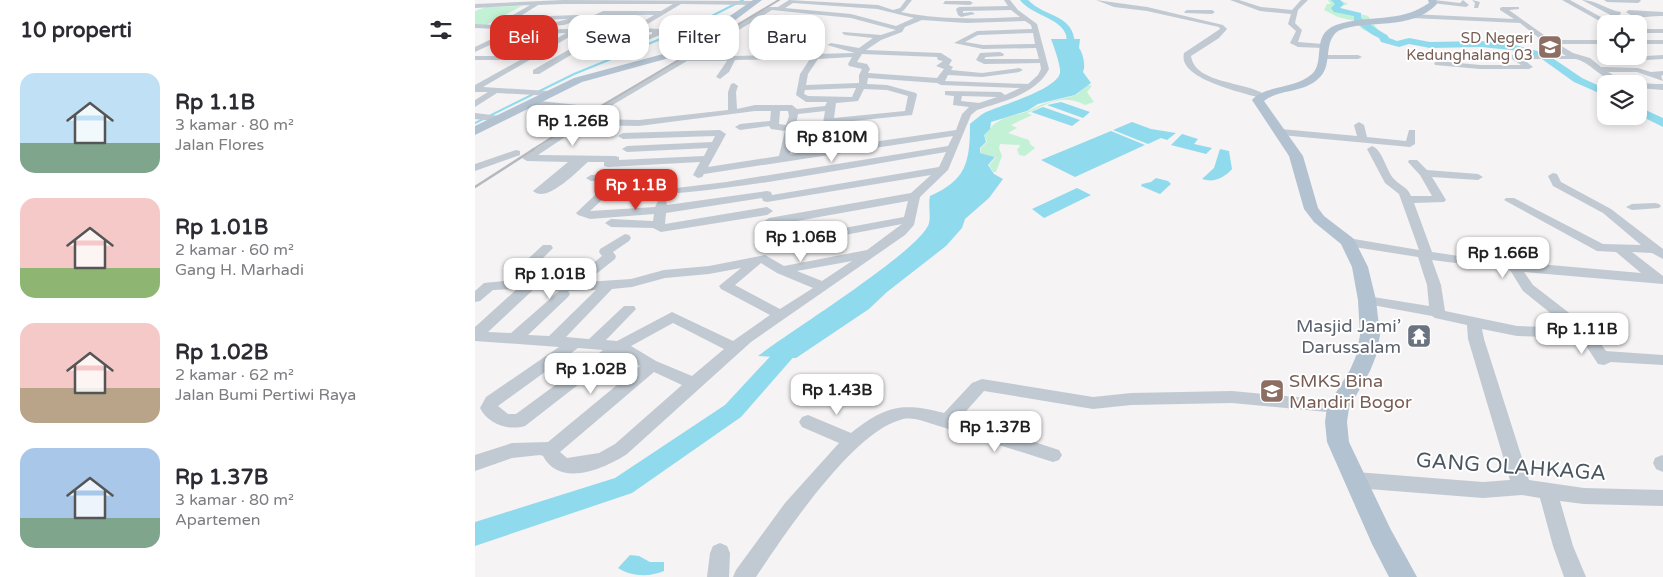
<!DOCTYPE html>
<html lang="id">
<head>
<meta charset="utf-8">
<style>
  :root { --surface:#fff; --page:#f2f2f3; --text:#2b2b33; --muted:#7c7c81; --accent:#d93025 }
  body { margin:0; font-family:"Varela Round",sans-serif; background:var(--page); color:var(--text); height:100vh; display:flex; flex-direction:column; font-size:19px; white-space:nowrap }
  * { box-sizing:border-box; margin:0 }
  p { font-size:16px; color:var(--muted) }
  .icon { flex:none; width:28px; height:28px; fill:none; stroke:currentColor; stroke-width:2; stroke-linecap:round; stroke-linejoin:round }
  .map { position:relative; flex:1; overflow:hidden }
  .side { display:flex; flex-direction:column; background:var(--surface); width:475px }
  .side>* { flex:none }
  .banner { position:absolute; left:15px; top:15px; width:475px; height:45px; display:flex; gap:10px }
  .fabs { position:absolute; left:1122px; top:15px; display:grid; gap:10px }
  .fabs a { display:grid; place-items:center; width:50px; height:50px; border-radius:10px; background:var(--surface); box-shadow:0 2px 8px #0003; font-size:25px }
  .price { position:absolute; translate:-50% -42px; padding:0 11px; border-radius:10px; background:#fff; color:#222; font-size:16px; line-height:32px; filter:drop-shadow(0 1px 2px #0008) }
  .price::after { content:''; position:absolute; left:50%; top:30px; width:15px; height:11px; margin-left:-8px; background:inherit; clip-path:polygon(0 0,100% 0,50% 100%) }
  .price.active { background:var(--accent); color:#fff }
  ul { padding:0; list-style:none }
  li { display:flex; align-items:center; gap:15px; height:125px; padding:0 20px }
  li span { display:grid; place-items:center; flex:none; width:140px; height:100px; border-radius:15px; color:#555 }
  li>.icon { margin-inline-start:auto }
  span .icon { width:60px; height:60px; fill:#fffc; stroke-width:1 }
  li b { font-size:21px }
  h2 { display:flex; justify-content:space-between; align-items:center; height:60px; padding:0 20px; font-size:21px }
  .pill { padding:0 18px; border-radius:15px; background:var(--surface); box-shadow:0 2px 8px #0003; font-size:18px; line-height:45px }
  .pill.active { background:var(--accent); color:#fff }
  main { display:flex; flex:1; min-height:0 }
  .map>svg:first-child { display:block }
</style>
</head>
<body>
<main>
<section class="side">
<h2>10 properti<svg class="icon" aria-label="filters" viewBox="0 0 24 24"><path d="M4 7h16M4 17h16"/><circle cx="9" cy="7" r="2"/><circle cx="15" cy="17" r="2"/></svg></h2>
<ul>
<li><span style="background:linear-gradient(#bfe0f5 70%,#7fa58c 0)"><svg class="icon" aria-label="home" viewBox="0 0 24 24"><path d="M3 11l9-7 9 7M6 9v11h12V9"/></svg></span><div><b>Rp 1.1B</b><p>3 kamar · 80 m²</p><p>Jalan Flores</p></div></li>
<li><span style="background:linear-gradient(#f6c9c9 70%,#8fb573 0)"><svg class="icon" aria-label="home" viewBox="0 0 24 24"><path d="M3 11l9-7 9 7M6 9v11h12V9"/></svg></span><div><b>Rp 1.01B</b><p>2 kamar · 60 m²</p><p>Gang H. Marhadi</p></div></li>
<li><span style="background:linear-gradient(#f6c9c9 65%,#b9a48a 0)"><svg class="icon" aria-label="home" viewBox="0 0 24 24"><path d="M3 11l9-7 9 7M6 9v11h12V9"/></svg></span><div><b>Rp 1.02B</b><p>2 kamar · 62 m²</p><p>Jalan Bumi Pertiwi Raya</p></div></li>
<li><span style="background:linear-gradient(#a9c7e8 70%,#7fa58c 0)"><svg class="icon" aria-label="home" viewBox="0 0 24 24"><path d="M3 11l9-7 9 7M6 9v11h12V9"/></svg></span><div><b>Rp 1.37B</b><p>3 kamar · 80 m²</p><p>Apartemen</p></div></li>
</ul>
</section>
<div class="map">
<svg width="1188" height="577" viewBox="0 0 1188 577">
  <rect width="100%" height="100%" fill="#f5f3f3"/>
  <!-- green -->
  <g fill="#c3f1d5">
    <path d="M853,0h12l8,4 -9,3 2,2 27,7 16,23 -22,-10 -7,-8 -17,-4 -14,-7 3,-6h4z"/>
    <path d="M47,6l-38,20h-9v-15l11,-4z"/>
    <path d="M613,85l4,1 -5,6 7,10 -9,3c-23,-12 -36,-1 -58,8l5,2 -21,10 6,3 -9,5 21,7 1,4 5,4 -10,8 -6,-1 -2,-6 2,-1 1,-3 -20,-1 -1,4 3,8 -6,16h-3l-4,-7 7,-8 -16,-4 1,-5 6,-6 -3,-7 10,-11 10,-6 22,-6 17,-8 33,-9z"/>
  </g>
  <!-- water -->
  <g fill="#90daee">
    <path d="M576,39h29l-1,9c4,5 7,18 4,24l8,11 -16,12 -37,9 -11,7 -36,11 -1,7 -6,6 2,7 -6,6v5l15,4 -7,8 6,9 9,5 -14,19 -24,21 -3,9 -16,18 -59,46 -18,17 -73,49 -38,-2c28,-22 165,-107 171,-133 2,-7 -1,-18 1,-27 36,-16 40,-33 40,-72 5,-4 10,-9 16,-12 15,-7 70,-22 74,-39 1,-7 -6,-26 -9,-34z"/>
    <path d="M586,102l29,10 -7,6 -36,-13z"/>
    <path d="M568,107l37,13 -8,6 -41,-14z"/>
    <path d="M657,122l19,7 25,4 -9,7 -6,-2 -13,6 -35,-14z"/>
    <path d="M636,131l34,14 -70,32 -34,-17z"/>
    <path d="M707,134l16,5 -4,5 18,4 -6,6 -35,-9z"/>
    <path d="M745,149l9,2 3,18c-8,9 -18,14 -30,10l12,-11z"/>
    <path d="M681,178l12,3 3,3 -11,10 -19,-8 1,-2 9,-2z"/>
    <path d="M602,188l14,7 -47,23 -12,-9z"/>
    <path d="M155,555l9,1 11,6h14v9c-14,6 -32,6 -46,-3z"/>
  </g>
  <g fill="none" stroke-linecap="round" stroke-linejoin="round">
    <!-- stream -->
    <path stroke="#90daee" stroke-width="2" d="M0,123l99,-49 116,-47 53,-27"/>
    <!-- river -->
    <g fill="#90daee" fill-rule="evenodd">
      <path d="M545,0h8c17,18 46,13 47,45 0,7 1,14 -2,20l-3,1 -5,-3c0,-8 3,-20 1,-28 -5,-17 -35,-20 -46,-35z"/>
      <path d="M856,0h9l4,4 -4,4 21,5v5c10,6 16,12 26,17l2,3 8,3 12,-3 21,4 51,-1 30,3 34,9 37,25 24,11v7l-32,-14 -35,-25 -28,-7 -30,-3 -51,1 -21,-4 -10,3 -18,-5 -2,-4c-10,-4 -16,-11 -25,-17v-5l-20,-4 -3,-4 4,-4z"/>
      <path d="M1164,107l24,11v9l-24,-12z"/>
      <path d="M322,333l7,2 3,5 -3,5 -63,72 -109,76 -157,53v-24l140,-44 110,-73 65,-70z"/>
    </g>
    <!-- minor -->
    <g fill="#c1cad2" fill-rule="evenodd">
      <path d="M88,0l191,1 3,2 -3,2 -73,-1 -40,24 18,1 4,4 -1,1 -35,15h-46l-42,25h-6v-4l51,-29h6l-1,4h37l26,-11v-2l-76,1 -93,54 66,4 3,1v4l-55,-3 -22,14v-7l13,-8h-13v-7l45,-25h-45v-4h53l38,-23 -53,1 -38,18v-5l27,-13 -5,-3 1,-2 -23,-1v-4l21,1 34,-20 -55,3v-4zM88,4h110l-12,7h-58l-34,16 -1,2 -63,1 3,-5 -1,-2 4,-2 57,-2 -16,4v2c11,2 19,-2 28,-7l1,-1 -3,-2 -59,2 19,-12zM129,15h50l-22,13 -57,1z"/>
      <path d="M314,0l89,5 15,5 7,-2 6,-8h6l-8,10 -3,2c39,8 79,7 119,5l-9,-7 -48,1v2l9,-1 3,2 -14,3 -3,-2 -2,-6 3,-2 49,-1 -4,-6h6l8,10 19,14 12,45c-13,26 -47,32 -72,41l-6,5 -23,55 -28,27 -6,28 -9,10 -154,107 -124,112c-23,15 -67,34 -84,2l-3,-1 -28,3 -37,13v-16l37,-12 36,-1 92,-76 -21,-13 -94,73c-17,5 -37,-2 -45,-18l6,-11 73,-50 -84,-6v-14l42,-38 -24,1 -13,11 -5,1v-11l9,-8 20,-2 39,-36h8l2,3 -33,33 49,2 33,-27 -3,-4 1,-3 25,-15 4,1 2,3 -2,3 -16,11 3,4 -1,3 -29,23 45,-3 33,-9 45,-4 56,-11 19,11 83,-16 35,-26 -130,25 -4,-1 -2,-3 2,-3 136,-25 4,-16 -139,25 -6,-4 6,-4 142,-25 20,-18 -164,27 -4,-1 -1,-3 -96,15 -1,11 102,-17 6,4 -6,4 -106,17 -8,-4 -42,-1 -6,-4 6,-4 42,2 1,-7 -64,5 -12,-4 -2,-2 19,-18 13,-4 52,-1 66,-8 222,-36 5,-10 -249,38 -2,3 -4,1 -5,-3 7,-13 -92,5 -4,-1v-4h-16c-11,9 -41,42 -55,29l35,-29 -41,-1 -5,-3 64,-43h6l2,2 -2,2 47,1 89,-10v-18l3,-8 3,-1 4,3 -2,6 1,17 18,-4h37l5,4 28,-3 2,-4h-21l-10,-7 4,-21 10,-15 -75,1 -6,12 -9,7 -4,-2 11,-16h-40l-88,52 -69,-7 -4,-3 4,-3 67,7 172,-100h9zM318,3l84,6 37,9 -18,8 -45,-12 -66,-6zM297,10l79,8 45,12 -15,5 -38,-3 -1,1 3,2 28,3 -14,10 -28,-5 -4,2 28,8 -161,4zM447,20l44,3 59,-2 6,4 1,4 -55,2 -23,12 29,6 53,-1 3,11h-55l2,-2 17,-1 1,-2 -4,-2 -20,1 -4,7 8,4 56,-1 1,6 -3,6 -10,9 -83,-3 3,-6 34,2 37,-5 4,-2 -4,-2 -37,5 -31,-3 2,-3 -4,-2 3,-5 -11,-7 -75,-3 15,-10 21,-8 3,-5zM558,33l2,11 -52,1 -18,-3 13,-7zM387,54l75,3 1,3 5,1 -7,5 8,3 -7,9 -69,-5 2,-4 -3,-5 -10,-2zM377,57l-4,7 1,2 13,3 -3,6v8l-53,2 2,-11 10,-15zM393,78l69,5 4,2 79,3 -15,7 -4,-3 -56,-1v4l9,1 -1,9 16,2 -7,7 -6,16 -166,24 1,-5 36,-6 4,-16 2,-4 79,-8 5,-20 -1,-2 -29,-8 -20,-1zM381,88l-4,9 -44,-1 -4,-2 1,-4zM389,89l23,1 21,6 -3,15 -71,7 2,-15 22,-2zM487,96l35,1 -18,6 -18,-2zM280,111h16l-1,10 -30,3 -5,3 5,3 29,-4 2,3 14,2 -6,25 -71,11 18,-33 -6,-4 -97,3 -5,3 5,3 92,-3 -3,6 -85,4 -5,3 5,3 81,-4 -4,8 -85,4v-3l-4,-1 -77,-1 45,-30 56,1zM305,111h8l1,5 -3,9 -7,-1zM350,111l-2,12 -27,2 2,-11zM346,129l-2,10 -27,4 2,-12zM471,152l-7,15 -167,28 -1,-3 -4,-1 -100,14 -1,-4h-8l-3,6 -65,4 13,-12 6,-2c113,-2 225,-27 337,-45zM377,261l-30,20 -25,-10zM286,263l16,10 36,15 -33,21 -45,-24zM266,268l-22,18 2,3 49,26 -37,26 -61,-29 -55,29 -11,-1 30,-31 -2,-3h-10l-35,33 -23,-2 46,-48 20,-2 33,-9 44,-4zM58,290l26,1 -48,42 -23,-1zM121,290l-47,46 -21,-1 40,-38 2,-3 -2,-3zM198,323l51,26 -32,27 -36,-15 -25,-15zM103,348l25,2 -87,64h-8l-10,-8zM179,372l28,13 -67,59 -16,9 -32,5 -7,-6z"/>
      <path d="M621,0l51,7 76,18 4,4 -8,9 -28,18c4,29 58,25 76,40l-7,2c-18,-6 -83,-19 -76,-45l36,-24 -1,-2 -72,-16 -33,-4z"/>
      <path d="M755,0h9l22,7 31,3 9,-10h7l-10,10 -3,13 7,7 -4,12 25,2 4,2 -4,2 -25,-1 -8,-4 6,-12 -8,-7 3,-10 -31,-3z"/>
      <path d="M959,0l26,3 3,-3 6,5 -3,2 -34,-4z"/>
      <path d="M997,0l8,2 -2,6h-4l1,-5z"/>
      <path d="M1087,0h8l38,21h14l-40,-21c14,0 25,10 39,12l-1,3 14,8 -29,1z"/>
      <path d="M1129,0h36l1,1 -3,2 -31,-1z"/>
      <path d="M470,1h25l3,2 -3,2 -27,-1z"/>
      <path d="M1027,7h17v2l-10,1 42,30h55v4h-48l15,9 17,5 11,9 37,1 13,4 12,-1v4l-2,1 2,5 -26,-9h-29c15,10 37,12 55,12v6l-24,-2v-4c-10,0 -19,0 -28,-4 -13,-5 -21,-17 -35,-21h-53l10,8 -4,2h-49l-45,-4 -1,-2 4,-2 42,4h41l-9,-6v-4l54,1 -27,-18 -19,-15 -108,-5 -3,-2 3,-2 102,5 -14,-9v-2z"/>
      <path d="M712,10h25l3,2 -3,2 -27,-1 -1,-1z"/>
      <path d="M1154,10l34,2v4c-13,-1 -26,5 -37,-4z"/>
      <rect x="1164" y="29" width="24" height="4"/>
      <rect x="1164" y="40" width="24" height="4"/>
      <path d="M844,55h39l4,2 -4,2h-39z"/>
      <path d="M1188,55v4l-17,1 -4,-2 4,-2z"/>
      <path d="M0,113l25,3 5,3 -5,3 -25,-3z"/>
      <path d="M884,122l5,3 3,12 39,4 3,-11h6v14l-5,3 -129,-12 -5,-3 5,-3 76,7 -3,-11z"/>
      <path d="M897,146c11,4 14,25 22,33 6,7 14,8 17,17h21l-12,-21 -12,-13 1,-2h8l10,10 51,4 5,3 -5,3 -46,-3 14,23 -2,2 -30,1 18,49 47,7 -6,-15 6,-4 6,4 7,16 149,13 -25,-21 -19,-1 -93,-51 2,-2h8l89,46 38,1 -38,-32 -50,-27 -5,-10 5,-3 4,1 4,8 50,27 52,40v10l-11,-6 -20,-1 31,24v8l-139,-12 9,13 57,44 16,22 57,4v10l-52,-3 -7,3 -6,-1 -17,-26 -64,-2 -35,-7 2,10 45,141 55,8 79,2v16l-79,-2 -24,-3 13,45 13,31h-22l-11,-31 -13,-48 -18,-3 -39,3 -127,-10 -7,-2 -2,-6 2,-6 7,-2 127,10 27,-2 -42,-141 -1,-14 -32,-7 -3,-2 -65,-12 -5,-1 -2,-3 2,-3 5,-1 62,10 -2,-21 -9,-28 -70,-11 -6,-4 6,-4 71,12 -20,-56 -14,-11 -18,-34zM957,260l78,10 13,21 46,37 -52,-2 -72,-15 -4,-26z"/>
      <path d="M41,150l4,1v4l-45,16v-7z"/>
      <path d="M196,172l4,1 1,2 -1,2 -84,4 -5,-3 5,-3z"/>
      <path d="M1180,203l4,1 2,2 -2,2 -27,2 -6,-3 6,-3z"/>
      <path d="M507,379l111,18 38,-4 101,-2 106,10 6,1 2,5 -2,5 -6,1 -106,-10 -101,2 -38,4 -109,-18 -24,27 99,32 3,5 -3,5 -6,2 -130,-41c-7,-2 -15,-4 -23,-1 -48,13 -116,115 -144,157h-23l3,-7 49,-67 54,-60 -37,-16 -3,-5 3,-5 6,-2 43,18c34,-27 51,-31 93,-20l28,-30z"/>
      <path d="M1187,455l1,1v16l-7,-3 -3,-6 2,-5z"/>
      <path d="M245,543l7,3 3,7 -1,24h-22l3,-24 3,-7z"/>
    </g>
    <!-- major -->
    <g fill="#b3c2d1" fill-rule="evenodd">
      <path d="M278,0h9l-32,24 -61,34 -87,24 -107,53v-9l99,-48 89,-24 61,-34z"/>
      <path d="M953,0h8l1,4c-27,28 -69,14 -99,27 -16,12 -4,35 -20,48 -15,14 -39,10 -54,22l39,55 15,52 6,8 30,23 14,28 8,33 4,35 -4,21 -6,15 -21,37 -2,14 2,20 41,86 27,49h-28l-17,-33 -45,-102 -2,-20 2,-15 23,-37 6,-14 4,-21 -2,-35 -6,-33 -11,-23 -27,-22 -10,-13 -15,-53 -37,-56c13,-15 44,-11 60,-26 14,-13 -2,-39 24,-49 32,-11 63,-1 93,-22z"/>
    </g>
    <!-- rail-far1 -->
    <path stroke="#b5b8bd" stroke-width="2" d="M57,150l63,-40 184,-110"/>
    <!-- rail -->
    <path stroke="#b5b8bd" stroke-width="2.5" d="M0,187l59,-38"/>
  </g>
  <!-- icons -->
  <defs>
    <symbol id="school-square" viewBox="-11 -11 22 22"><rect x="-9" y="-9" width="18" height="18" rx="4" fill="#8d6e63" stroke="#fff"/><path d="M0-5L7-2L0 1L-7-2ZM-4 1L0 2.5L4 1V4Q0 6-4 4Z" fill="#fff"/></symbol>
    <symbol id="temple-square" viewBox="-11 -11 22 22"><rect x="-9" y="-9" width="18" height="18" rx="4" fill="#6b7280" stroke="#fff"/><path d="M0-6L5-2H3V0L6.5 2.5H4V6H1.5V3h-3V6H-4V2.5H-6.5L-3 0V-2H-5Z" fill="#fff"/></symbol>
  </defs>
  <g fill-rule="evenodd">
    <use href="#school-square" x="1061" y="33" width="28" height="28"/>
    <use href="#temple-square" x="930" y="322" width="28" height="28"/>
    <use href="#school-square" x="783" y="377" width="28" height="28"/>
  </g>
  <g text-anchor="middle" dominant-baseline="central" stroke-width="4" stroke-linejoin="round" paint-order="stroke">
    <!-- far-education labels -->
    <g font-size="15" fill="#785e54" stroke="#fff" text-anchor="end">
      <text x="1058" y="38">SD Negeri<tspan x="1058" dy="17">Kedunghalang 03</tspan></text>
    </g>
    <!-- worship labels -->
    <g font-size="18" fill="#5b616d" stroke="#fff" text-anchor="end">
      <text x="926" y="326">Masjid Jami’<tspan x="926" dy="21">Darussalam</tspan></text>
    </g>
    <!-- education labels -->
    <g font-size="18" fill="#785e54" stroke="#fff" text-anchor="start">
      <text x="814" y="381">SMKS Bina<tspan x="814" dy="21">Mandiri Bogor</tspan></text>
    </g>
    <!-- near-street labels -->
    <g font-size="21" fill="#4a5661" stroke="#fff">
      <text transform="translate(1036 467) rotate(4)">GANG OLAHKAGA</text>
    </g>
  </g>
</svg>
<div class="fabs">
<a><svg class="icon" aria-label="locate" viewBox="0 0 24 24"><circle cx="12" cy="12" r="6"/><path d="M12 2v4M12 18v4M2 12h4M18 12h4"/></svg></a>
<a><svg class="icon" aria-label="layers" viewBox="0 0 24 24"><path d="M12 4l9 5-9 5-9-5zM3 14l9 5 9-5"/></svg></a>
</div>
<b class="price" style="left:98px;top:147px">Rp 1.26B</b>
<b class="price" style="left:357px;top:163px">Rp 810M</b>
<b class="price active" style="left:161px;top:211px">Rp 1.1B</b>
<b class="price" style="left:326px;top:263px">Rp 1.06B</b>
<b class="price" style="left:1028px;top:279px">Rp 1.66B</b>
<b class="price" style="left:75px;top:300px">Rp 1.01B</b>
<b class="price" style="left:1107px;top:355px">Rp 1.11B</b>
<b class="price" style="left:116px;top:395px">Rp 1.02B</b>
<b class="price" style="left:362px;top:416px">Rp 1.43B</b>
<b class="price" style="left:520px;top:453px">Rp 1.37B</b>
<div class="banner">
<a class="pill active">Beli</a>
<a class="pill">Sewa</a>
<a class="pill">Filter</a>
<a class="pill">Baru</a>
</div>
</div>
</main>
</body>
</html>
